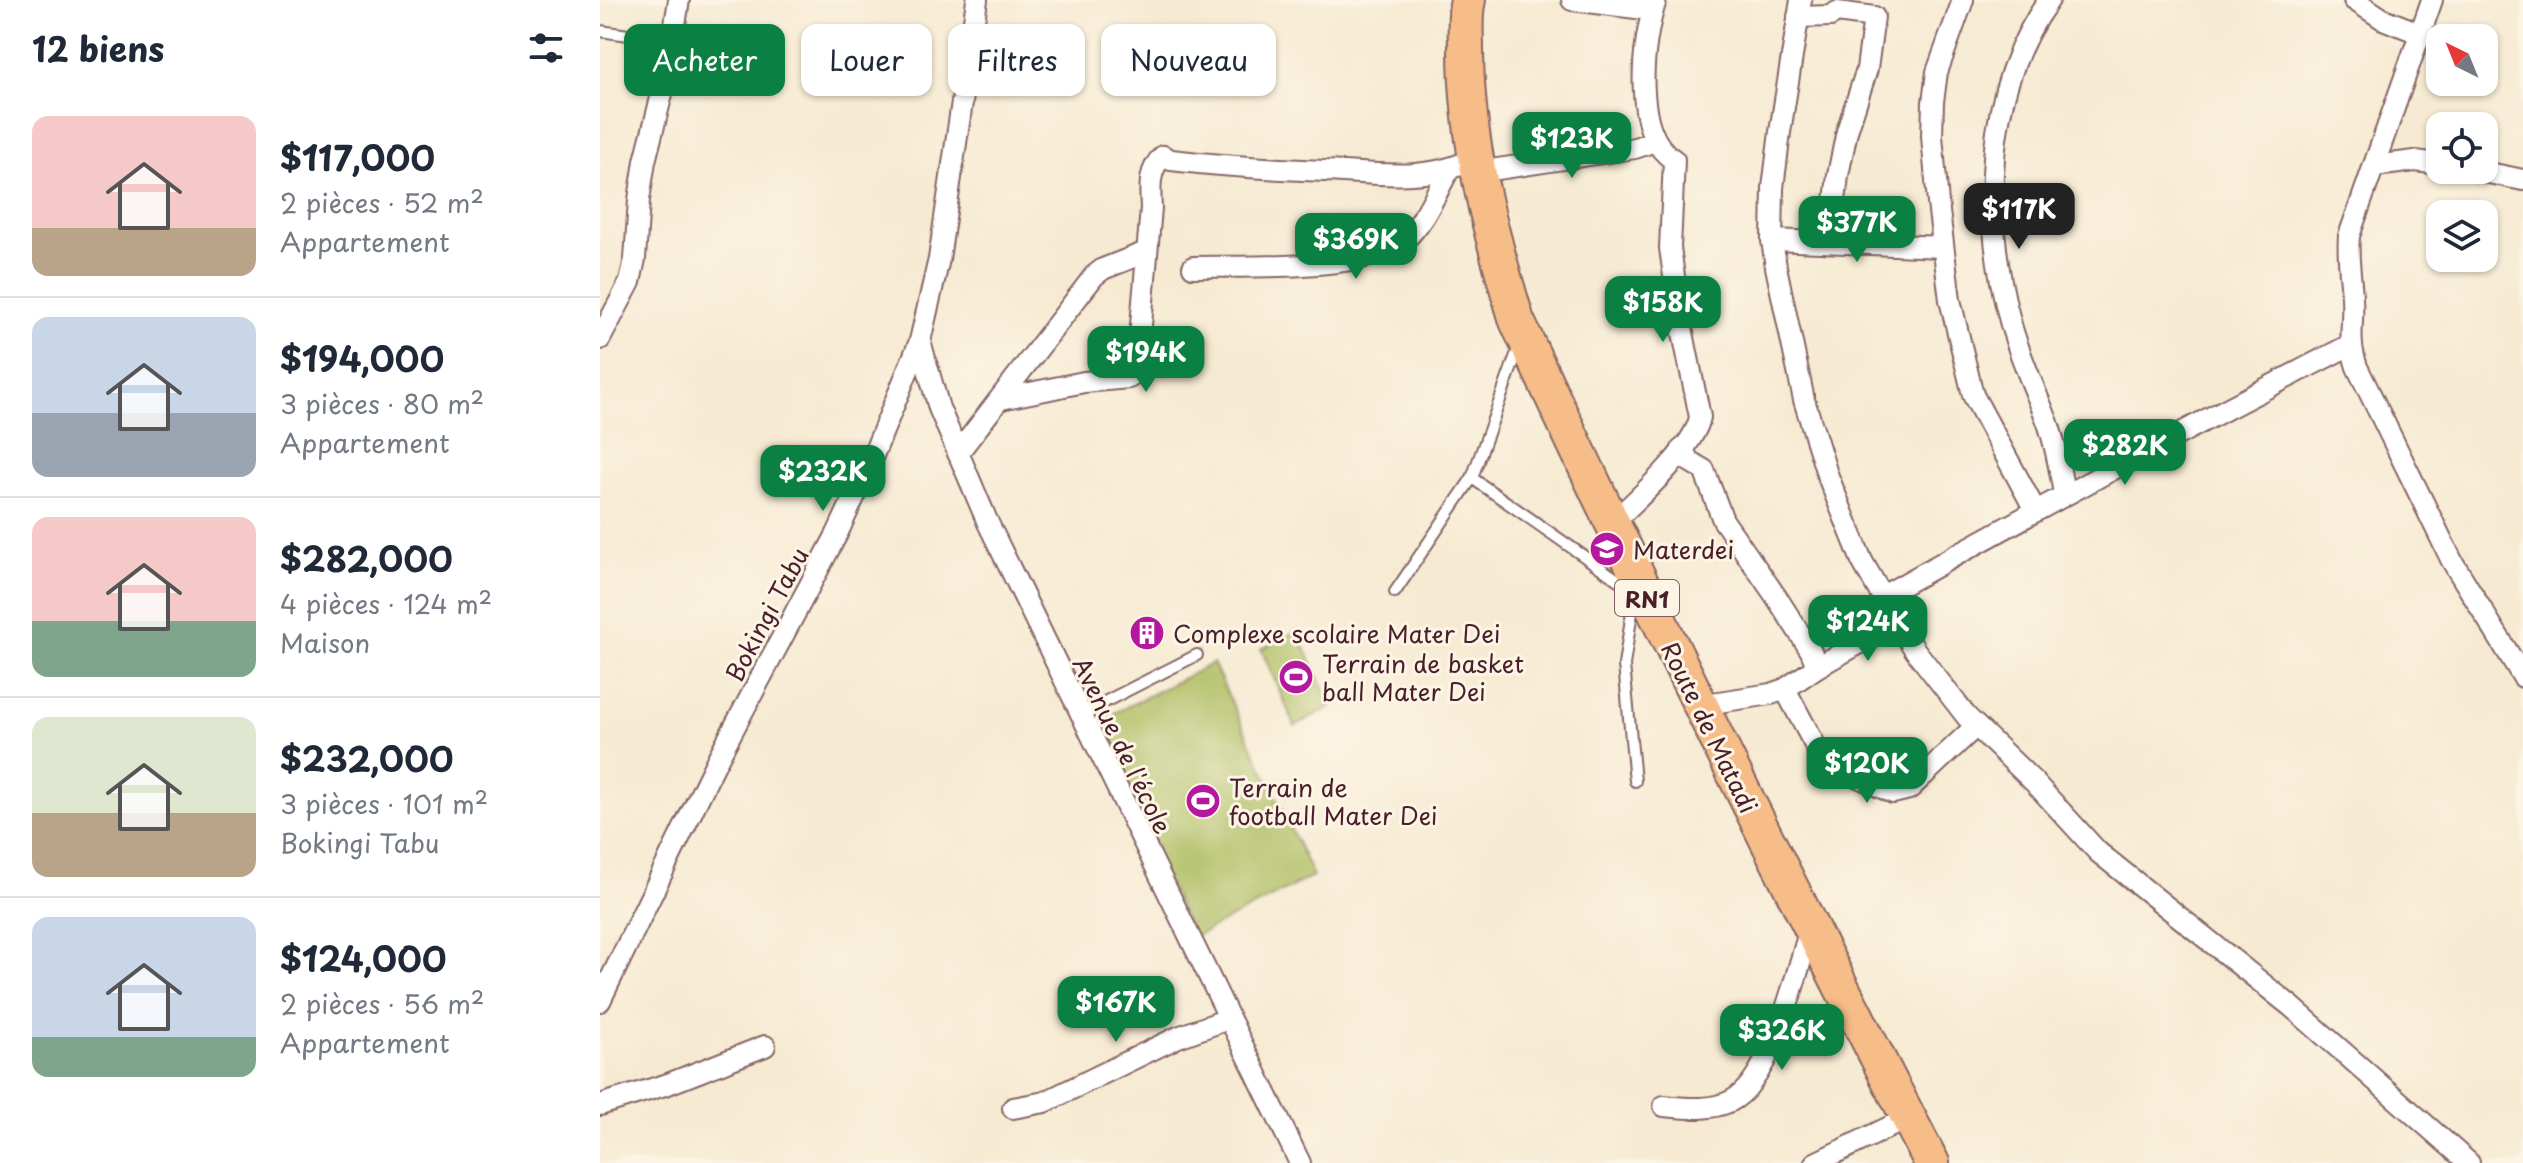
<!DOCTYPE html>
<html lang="fr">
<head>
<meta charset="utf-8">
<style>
  :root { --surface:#fff; --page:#f2f2f3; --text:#1f2937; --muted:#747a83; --line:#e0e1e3; --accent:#0b8043 }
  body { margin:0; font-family:"Playpen Sans",sans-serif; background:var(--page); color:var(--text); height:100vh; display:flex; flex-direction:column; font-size:30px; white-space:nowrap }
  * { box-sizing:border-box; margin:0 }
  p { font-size:26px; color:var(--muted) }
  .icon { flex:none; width:44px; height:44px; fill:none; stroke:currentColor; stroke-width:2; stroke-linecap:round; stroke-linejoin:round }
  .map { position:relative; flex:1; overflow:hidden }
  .sheet { display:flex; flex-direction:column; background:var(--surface); width:600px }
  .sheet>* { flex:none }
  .guide { position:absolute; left:24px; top:24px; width:760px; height:72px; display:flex; gap:16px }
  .needle { width:52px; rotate:317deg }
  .controls { position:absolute; left:1826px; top:24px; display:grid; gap:16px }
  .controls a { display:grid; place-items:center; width:72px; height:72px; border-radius:16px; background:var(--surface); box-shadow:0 2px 6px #0004; font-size:40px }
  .price { position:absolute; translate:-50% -68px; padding:0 18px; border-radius:16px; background:var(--accent); color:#fff; font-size:26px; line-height:52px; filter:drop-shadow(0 2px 4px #0008) }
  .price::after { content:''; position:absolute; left:50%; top:48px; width:24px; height:18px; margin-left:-12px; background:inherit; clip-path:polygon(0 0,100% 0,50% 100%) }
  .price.on { background:#222; color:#fff }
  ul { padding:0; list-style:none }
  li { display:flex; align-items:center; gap:24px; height:200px; padding:0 32px }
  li+li { border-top:2px solid var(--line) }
  li span { display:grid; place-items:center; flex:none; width:224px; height:160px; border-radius:16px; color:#555 }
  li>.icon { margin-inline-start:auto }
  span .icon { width:96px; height:96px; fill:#fffc; stroke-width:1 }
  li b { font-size:34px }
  h2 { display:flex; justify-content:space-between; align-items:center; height:96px; padding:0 32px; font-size:34px }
  .tag { padding:0 28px; border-radius:16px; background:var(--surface); box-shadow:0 2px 6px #0004; font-size:28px; line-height:72px }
  .tag.on { background:var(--accent); color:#fff }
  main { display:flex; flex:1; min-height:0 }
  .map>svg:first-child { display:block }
</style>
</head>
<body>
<main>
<section class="sheet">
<h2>12 biens<svg class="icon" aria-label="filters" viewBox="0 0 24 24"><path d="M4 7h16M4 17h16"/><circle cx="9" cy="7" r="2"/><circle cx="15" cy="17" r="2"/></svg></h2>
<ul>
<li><span style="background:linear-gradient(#f6c9c9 70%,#b9a48a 0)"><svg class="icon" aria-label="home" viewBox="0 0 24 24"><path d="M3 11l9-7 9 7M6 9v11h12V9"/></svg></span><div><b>$117,000</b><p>2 pièces · 52 m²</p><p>Appartement</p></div></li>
<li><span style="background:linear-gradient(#c9d6e8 60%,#9aa5b1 0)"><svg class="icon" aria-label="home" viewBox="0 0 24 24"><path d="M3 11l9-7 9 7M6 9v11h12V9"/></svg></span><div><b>$194,000</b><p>3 pièces · 80 m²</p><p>Appartement</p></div></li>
<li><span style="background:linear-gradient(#f6c9c9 65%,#7fa58c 0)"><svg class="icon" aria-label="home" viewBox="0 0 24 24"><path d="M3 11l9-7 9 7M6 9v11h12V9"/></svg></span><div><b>$282,000</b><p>4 pièces · 124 m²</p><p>Maison</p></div></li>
<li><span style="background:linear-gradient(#dfe7d0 60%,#b9a48a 0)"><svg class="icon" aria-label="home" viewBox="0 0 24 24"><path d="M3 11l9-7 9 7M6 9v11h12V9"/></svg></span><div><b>$232,000</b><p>3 pièces · 101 m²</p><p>Bokingi Tabu</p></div></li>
<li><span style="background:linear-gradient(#c9d6e8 75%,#7fa58c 0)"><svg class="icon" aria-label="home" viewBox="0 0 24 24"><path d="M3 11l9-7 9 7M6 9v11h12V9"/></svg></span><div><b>$124,000</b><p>2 pièces · 56 m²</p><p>Appartement</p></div></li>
</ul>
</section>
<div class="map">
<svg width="1923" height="1163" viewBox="0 0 1923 1163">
  <rect width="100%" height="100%" fill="#fcf5e5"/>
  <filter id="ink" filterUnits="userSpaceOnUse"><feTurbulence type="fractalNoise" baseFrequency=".0125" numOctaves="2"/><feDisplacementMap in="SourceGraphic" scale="16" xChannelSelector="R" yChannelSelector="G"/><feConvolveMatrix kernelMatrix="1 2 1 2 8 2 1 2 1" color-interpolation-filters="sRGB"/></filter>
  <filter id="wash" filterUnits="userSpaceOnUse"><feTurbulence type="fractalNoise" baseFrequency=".006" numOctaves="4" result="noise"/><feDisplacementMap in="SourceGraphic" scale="32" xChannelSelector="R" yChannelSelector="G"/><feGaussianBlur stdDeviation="1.8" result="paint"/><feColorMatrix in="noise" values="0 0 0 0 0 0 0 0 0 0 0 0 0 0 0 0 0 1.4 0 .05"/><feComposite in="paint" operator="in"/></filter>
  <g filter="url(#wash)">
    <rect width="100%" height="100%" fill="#f6ead2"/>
    <!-- green -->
    <g fill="#acbc5f" stroke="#7b6e45" stroke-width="2">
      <path d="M697,631l35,75 -37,20 -34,-77z"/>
      <path d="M613,663l100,213 -119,61 -103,-212z"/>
    </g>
  </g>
  <g filter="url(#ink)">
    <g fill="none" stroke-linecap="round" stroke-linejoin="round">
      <defs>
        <g id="service">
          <path d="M0,31l72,10"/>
          <path d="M872,478l48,-134"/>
          <path d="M795,592l77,-114 146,102 14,-2"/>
          <path d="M479,715l118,-60"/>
          <path d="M1035,781l-11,-116 11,-73"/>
        </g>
        <g id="minor">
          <path d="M972,0l80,10"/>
          <path d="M1201,0l-21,132 -7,56 -1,52 4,27 28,133 23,74 35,87 28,49 25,40 52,67 68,66 63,69 194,155 177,156"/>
          <path d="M1363,0l-26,72 -4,30 -1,34 6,67 12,97 23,95 62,115"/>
          <path d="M1449,0c-66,91 -67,215 -39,321 9,35 25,68 38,102 8,23 12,47 16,71"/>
          <path d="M1754,0l29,19 36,14"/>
          <path d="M1832,0l-83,236c-2,21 2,41 3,62 2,29 -5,39 5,69l95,194 71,116"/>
          <path d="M1198,17l32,-1 7,-4 37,5 -7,52 -20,62 -9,44 -4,35 1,32"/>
          <path d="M1775,166l40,-5 25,3"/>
          <path d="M1874,170l49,10"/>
          <path d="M878,172l157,-24 20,-7"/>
          <path d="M1172,240l171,7"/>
          <path d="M593,267c49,-1 175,5 211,-27 21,-18 32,-48 46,-72"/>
          <path d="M0,339l30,-57 5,-23 4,-59 6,-39 22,-87 12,-74"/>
          <path d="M320,341l19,67 49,115 312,640"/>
          <path d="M401,399l83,-17 45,-4 8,-6 14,-164c-1,-19 -3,-38 12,-52l8,4c51,6 102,9 154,11 49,2 106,12 151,-14"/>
          <path d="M1082,449l7,12 15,9 19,50 54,78 34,53 6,16 -32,22 -14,5 -72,11"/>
          <path d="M358,453l136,-177 9,-7 43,-17"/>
          <path d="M1011,524c23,-22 84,-76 89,-107l-20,-99 -10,-70 4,-88c-43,-27 -32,-118 -18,-160"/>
          <path d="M1283,596c154,-87 309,-170 467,-251"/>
          <path d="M1217,667l81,-45"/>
          <path d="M1185,689l31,58 14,17 63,29 16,-4 67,-63"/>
          <path d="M0,1001l117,-241 120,-226 33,-71 50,-122 19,-82 38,-259"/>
          <path d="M0,1105l68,-21 97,-38"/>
          <path d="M1064,1106c23,2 46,5 67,-5 41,-20 66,-130 79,-172"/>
          <path d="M413,1108l32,-6 133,-65 50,-18"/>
          <path d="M1215,1163l93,-45"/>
        </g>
        <path id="trunk" d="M868,0c-4,15 -2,33 -2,49 0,94 24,183 51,272 132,284 270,564 415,842"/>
      </defs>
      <!-- service casing -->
      <use href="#service" stroke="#866665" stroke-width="14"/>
      <!-- minor casing -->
      <use href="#minor" stroke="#866665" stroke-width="24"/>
      <!-- trunk casing -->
      <use href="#trunk" stroke="#866665" stroke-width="38"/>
      <!-- service -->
      <use href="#service" stroke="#fff" stroke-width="10"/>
      <!-- minor -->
      <use href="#minor" stroke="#fff" stroke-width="20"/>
      <!-- trunk -->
      <use href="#trunk" stroke="#f7bd88" stroke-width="34"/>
    </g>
  </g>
  <!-- icons -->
  <defs>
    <symbol id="school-disc" viewBox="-11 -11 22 22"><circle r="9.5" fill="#b5179e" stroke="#fcf5e5"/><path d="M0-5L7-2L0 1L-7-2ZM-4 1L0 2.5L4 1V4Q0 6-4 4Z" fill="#fff"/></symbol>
    <symbol id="building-disc" viewBox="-11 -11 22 22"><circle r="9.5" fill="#b5179e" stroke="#fcf5e5"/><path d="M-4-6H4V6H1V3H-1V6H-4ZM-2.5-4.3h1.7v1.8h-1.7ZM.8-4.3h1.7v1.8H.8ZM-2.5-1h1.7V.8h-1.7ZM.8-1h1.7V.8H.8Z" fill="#fff"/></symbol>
    <symbol id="stadium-disc" viewBox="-11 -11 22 22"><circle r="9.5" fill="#b5179e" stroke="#fcf5e5"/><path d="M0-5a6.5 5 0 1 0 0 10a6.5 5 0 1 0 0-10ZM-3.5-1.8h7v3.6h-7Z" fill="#fff"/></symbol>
  </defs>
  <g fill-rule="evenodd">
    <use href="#school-disc" x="987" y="529" width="40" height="40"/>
    <use href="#building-disc" x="527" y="613" width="40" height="40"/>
    <use href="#stadium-disc" x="676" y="657" width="40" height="40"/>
    <use href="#stadium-disc" x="583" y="781" width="40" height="40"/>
  </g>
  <g text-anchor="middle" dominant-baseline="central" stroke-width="6" stroke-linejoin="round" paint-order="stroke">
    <!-- shield labels -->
    <rect fill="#fcf5e5" stroke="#7f5f63" stroke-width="2" x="1015" y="580" width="64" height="36" rx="6"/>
    <g font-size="22" font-weight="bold" fill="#4a1f2b">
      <text x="1047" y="598">RN1</text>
    </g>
    <!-- poi labels -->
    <g font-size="24" fill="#4a1f2b" stroke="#fcf5e5" text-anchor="start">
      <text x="1033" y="549">Materdei</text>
      <text x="573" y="633">Complexe scolaire Mater Dei</text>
      <text x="722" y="663">Terrain de basket<tspan x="722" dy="28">ball Mater Dei</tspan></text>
      <text x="629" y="787">Terrain de<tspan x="629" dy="28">football Mater Dei</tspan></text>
    </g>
    <!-- street labels -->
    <g font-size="24" fill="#4a1f2b" stroke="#fcf5e5">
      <text transform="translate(166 614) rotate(-62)">Bokingi Tabu</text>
      <text transform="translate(1110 727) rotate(64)">Route de Matadi</text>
      <text transform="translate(523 745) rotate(64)">Avenue de l'école</text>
    </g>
  </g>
</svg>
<div class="controls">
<a><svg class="needle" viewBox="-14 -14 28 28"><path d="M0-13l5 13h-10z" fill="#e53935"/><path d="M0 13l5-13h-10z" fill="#747a83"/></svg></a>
<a><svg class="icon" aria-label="locate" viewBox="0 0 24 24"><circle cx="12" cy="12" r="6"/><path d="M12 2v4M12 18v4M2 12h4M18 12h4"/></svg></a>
<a><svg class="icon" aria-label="layers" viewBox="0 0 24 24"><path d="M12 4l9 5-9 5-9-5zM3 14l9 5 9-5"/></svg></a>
</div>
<b class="price" style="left:972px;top:180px">$123K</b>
<b class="price on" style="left:1419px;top:251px">$117K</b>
<b class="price" style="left:1257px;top:264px">$377K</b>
<b class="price" style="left:756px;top:281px">$369K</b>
<b class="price" style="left:1063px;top:344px">$158K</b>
<b class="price" style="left:546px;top:394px">$194K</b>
<b class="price" style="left:1525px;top:487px">$282K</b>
<b class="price" style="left:223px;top:513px">$232K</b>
<b class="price" style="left:1268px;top:663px">$124K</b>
<b class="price" style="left:1267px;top:805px">$120K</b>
<b class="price" style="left:516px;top:1044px">$167K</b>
<b class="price" style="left:1182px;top:1072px">$326K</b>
<div class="guide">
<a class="tag on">Acheter</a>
<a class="tag">Louer</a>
<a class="tag">Filtres</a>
<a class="tag">Nouveau</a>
</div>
</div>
</main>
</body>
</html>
